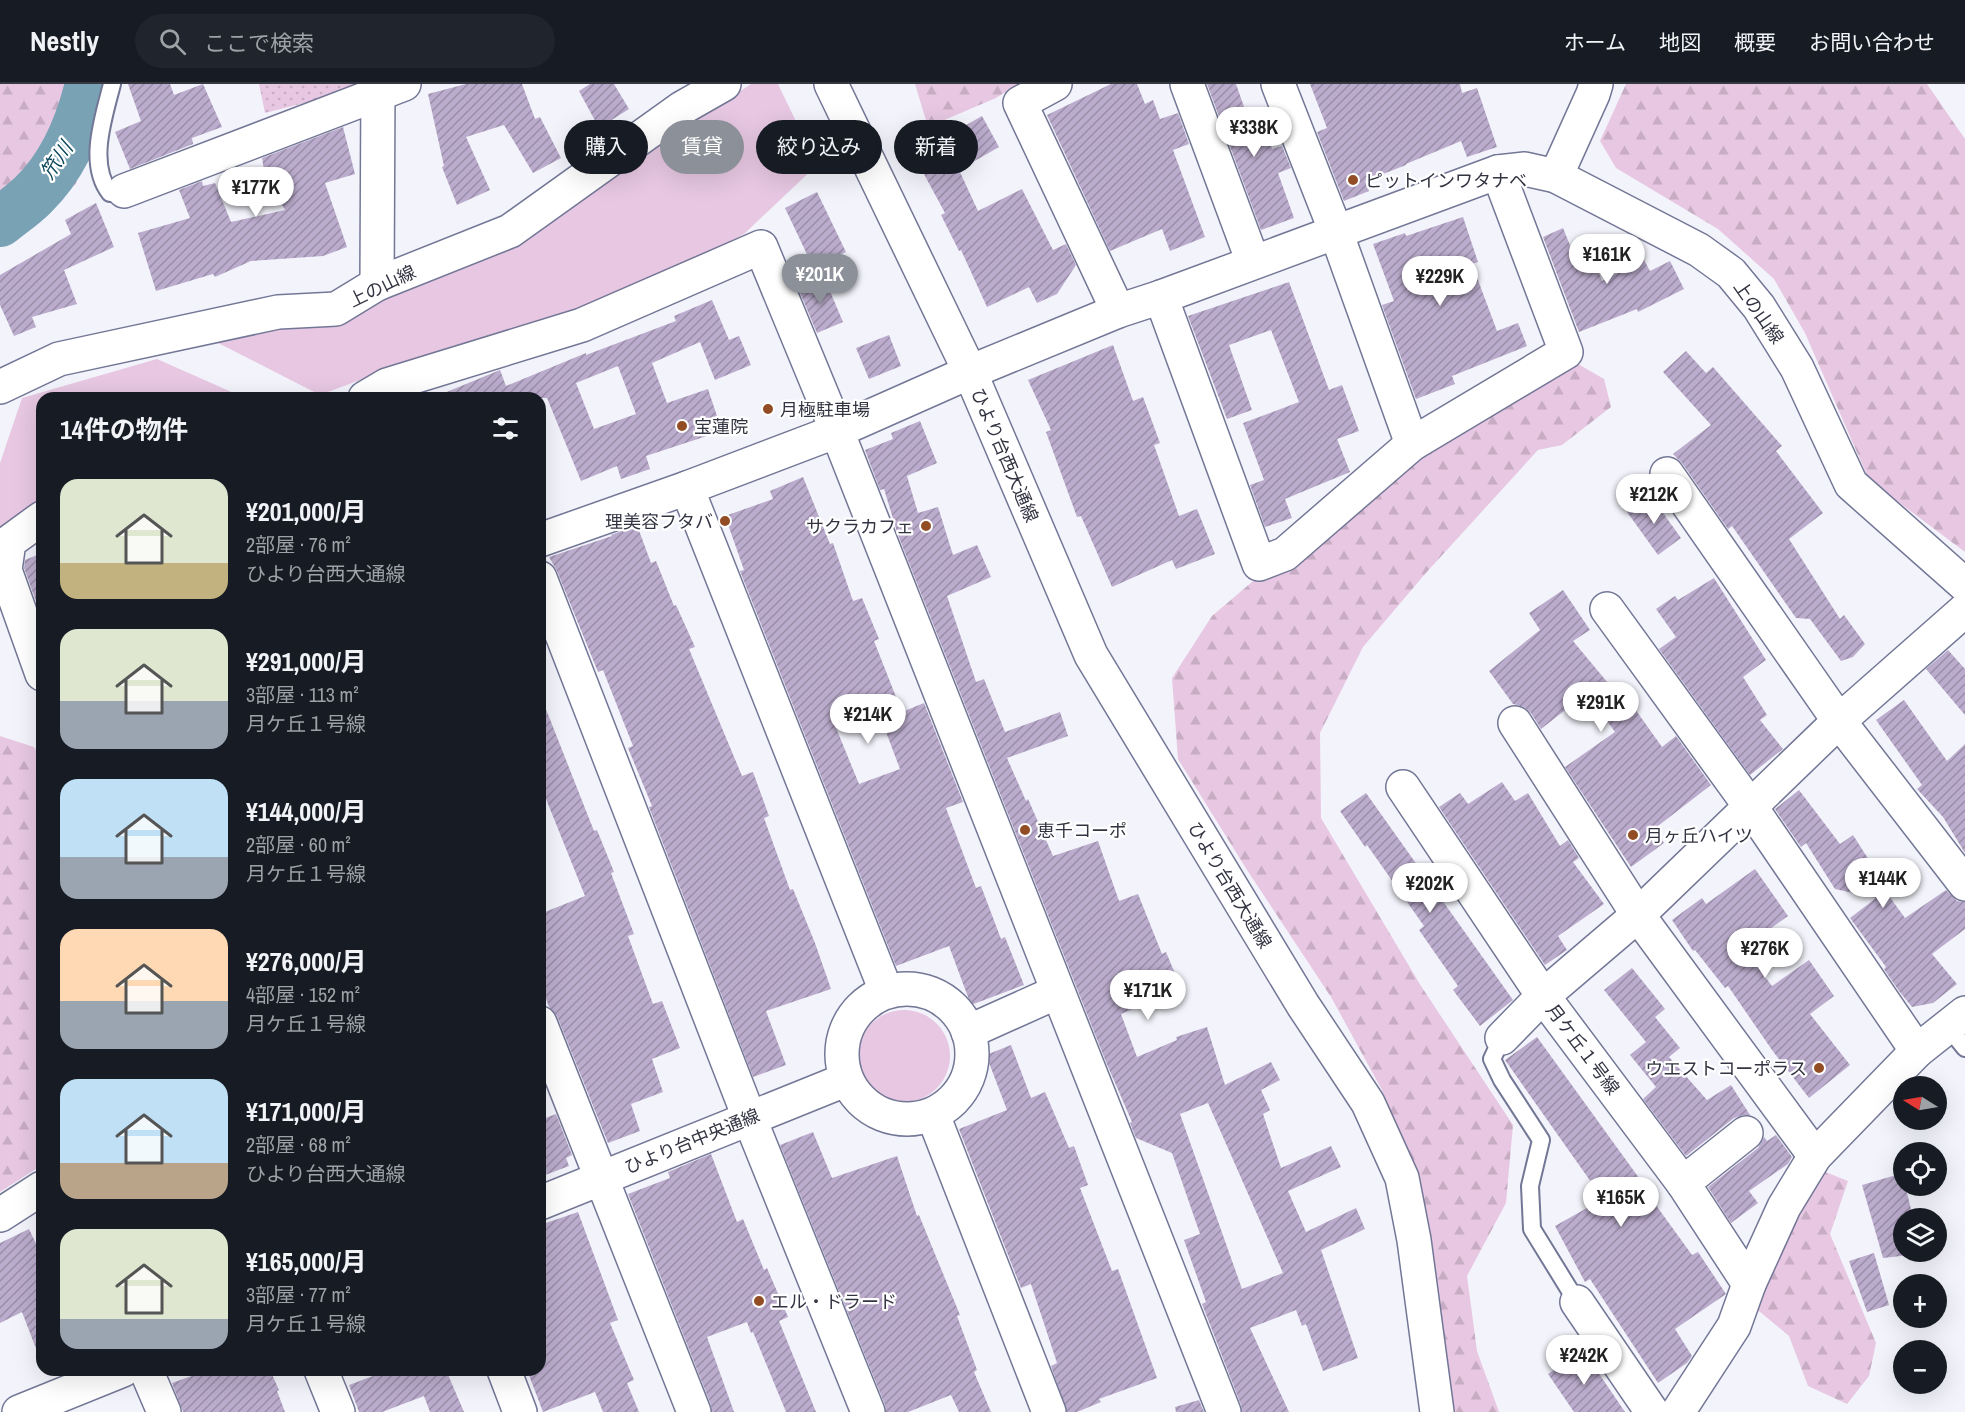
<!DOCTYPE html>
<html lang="ja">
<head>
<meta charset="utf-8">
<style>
  :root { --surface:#171b24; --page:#20242c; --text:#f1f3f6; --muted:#9ea1a6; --line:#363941; --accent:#8c9099 }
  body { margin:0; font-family:"Archivo Narrow","Noto Sans JP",sans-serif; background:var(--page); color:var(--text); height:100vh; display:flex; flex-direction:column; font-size:22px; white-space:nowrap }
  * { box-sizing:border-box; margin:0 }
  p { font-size:20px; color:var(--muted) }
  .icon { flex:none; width:33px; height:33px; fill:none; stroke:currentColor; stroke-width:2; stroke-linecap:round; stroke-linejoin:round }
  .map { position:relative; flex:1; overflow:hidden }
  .side { position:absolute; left:36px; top:308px; width:510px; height:984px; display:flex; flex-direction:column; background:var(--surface); border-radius:18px; box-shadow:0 6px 24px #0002 }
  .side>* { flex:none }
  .guide { position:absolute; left:564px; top:36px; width:570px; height:54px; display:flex; gap:12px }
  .needle { width:39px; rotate:281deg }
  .fabs { position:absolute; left:1893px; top:992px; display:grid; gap:12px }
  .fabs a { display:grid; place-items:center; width:54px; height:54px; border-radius:50%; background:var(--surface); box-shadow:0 6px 24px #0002; font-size:30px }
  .price { position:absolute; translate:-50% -51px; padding:0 14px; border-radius:21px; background:#fff; color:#222; font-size:20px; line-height:39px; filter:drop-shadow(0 2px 3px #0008) }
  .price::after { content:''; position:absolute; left:50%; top:36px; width:18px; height:14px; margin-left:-9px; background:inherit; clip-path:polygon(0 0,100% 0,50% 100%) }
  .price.current { background:var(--accent); color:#fff }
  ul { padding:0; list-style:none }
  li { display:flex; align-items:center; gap:18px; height:150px; padding:0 24px }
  li span { display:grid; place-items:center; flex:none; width:168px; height:120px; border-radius:18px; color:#555 }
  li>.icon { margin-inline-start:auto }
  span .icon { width:72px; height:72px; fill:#fffc; stroke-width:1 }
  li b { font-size:26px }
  h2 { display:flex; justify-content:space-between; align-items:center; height:72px; padding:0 24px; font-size:26px }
  .tag { padding:0 21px; border-radius:27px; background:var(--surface); box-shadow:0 6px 24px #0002; font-size:21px; line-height:54px }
  .tag.current { background:var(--accent); color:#fff }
  header { display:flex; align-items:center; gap:36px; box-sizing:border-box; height:84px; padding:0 30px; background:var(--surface); border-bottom:2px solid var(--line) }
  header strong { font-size:28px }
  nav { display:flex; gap:33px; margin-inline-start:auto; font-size:21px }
  .search { width:420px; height:54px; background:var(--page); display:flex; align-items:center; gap:15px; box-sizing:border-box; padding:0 21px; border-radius:33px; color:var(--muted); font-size:22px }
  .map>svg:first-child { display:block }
</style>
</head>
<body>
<header>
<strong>Nestly</strong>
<div class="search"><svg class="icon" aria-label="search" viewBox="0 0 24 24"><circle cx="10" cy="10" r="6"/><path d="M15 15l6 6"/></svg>ここで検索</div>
<nav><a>ホーム</a><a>地図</a><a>概要</a><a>お問い合わせ</a></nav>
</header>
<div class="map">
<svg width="1965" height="1328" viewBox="0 0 1965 1328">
  <defs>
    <pattern id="forest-firs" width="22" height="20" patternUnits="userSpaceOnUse" patternTransform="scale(1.5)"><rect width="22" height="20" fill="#e7c7e2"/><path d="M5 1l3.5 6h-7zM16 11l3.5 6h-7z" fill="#c7acc3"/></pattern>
    <pattern id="park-dots" width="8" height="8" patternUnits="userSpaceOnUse" patternTransform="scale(1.5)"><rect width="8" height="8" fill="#e7c7e2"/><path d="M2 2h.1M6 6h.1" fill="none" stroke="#c7acc3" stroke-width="1.8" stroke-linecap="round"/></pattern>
    <pattern id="building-hatch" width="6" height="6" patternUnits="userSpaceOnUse" patternTransform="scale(1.5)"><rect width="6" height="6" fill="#bbaccd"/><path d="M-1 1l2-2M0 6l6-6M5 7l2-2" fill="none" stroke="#998da8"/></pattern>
  </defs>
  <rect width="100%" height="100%" fill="#f3f4fb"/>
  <!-- green -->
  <g fill="#e7c7e2">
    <path d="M751,0h27l39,81 -73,69 -107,57 -117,41 -88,21 -112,42 -102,-52 301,-104z"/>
    <path d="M157,275l86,38 -201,1v104l-42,33v-72l22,-65z"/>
    <circle cx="904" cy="972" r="46"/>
  </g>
  <!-- forest -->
  <g fill="url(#forest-firs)">
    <path d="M0,0h96l-20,100 -76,62z"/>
    <path d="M915,0h103l-22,14 -68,29z"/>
    <path d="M1626,0h301l38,55v413l-96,-72 -64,-147 -31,-54 -56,-50 -102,-61 -16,-27z"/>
    <path d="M1573,277l31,18 7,28 -49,38 -24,5 -113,124 -62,73 -43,86 1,85 100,168 92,139 -7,78 -39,73 10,75 22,61h-50l-33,-238 -34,-84 -51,-93 -84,-127 -69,-111 -6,-81 40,-62 47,-40 159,-118z"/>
    <path d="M0,652l34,11 8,12v406l-42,27z"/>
    <path d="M1823,1087l25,10 -18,53 46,109 -7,33 -22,28 -39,-18 -19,-50 -36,-30z"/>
  </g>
  <!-- park -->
  <path fill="url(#park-dots)" d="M259,0h101l-5,6 -90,23z"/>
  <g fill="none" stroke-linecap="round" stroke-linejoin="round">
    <!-- river -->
    <path stroke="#79a2b5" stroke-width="50" d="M0,138c11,-9 23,-17 33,-27 31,-30 47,-69 57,-111"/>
  </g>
  <!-- building -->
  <g fill="url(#building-hatch)" fill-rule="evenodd">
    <path d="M128,0h42l4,11 29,-11 19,43 -30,11 1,6 -63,25 -15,-37 26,-11z"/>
    <path d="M466,0h56l13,35 5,-2 21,41 -28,15 -29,-48 -38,12 24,53 -33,15 -15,-38 2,-1 -16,-72z"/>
    <path d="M590,0h24l15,25 -30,19 -20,-37z"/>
    <path d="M1111,0h26l8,20 8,-4 7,19 18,-6 11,31 -16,6 32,87 -35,14 -8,-22 -52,22 -63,-136z"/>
    <path d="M1207,0h29l17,48 12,-4 7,21 10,-3 9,22 -13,5 16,45 -33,12z"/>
    <path d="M1310,0h150l2,9 15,-5 20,59 -30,10 -6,-16 -55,23v1l-41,16 4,10 -25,10 -27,-69 10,-4z"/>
    <path d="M982,32l17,31 -40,23 19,41 44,-22 31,61 13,-6 10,21 -19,29 -20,9 -8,-16 -42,20 -26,-57 -2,1 -18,-36 4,-2 -33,-61 25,-14 1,3z"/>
    <path d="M343,43l12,47 -30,9 22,64 -24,9 -72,5 -36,16 -2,-3 -57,17 -18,-58 52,-15 -11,-28 23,-9 1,5 12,-3 16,39 54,-12 -20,-34 -3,-18z"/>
    <path d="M817,108l29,60 -33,15 -28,-59z"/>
    <path d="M96,119l18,44 -50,23 13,34 -45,13 4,10 -22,9 -14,-31v-30l71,-41 -6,-14z"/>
    <path d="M1463,133l15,45 -6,2 25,67 21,-8 9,23 -75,30 3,8 -39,15 -34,-94 12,-4 -21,-57 32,-11 1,3z"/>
    <path d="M1563,144l16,39 15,-6 8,20 42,-21 6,11 20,-10 14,28 -46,23 -1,-3 -58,23 -36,-95z"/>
    <path d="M824,193l19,45 -26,11 -19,-45z"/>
    <path d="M1289,198l40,108 13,-5 17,46 -22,8 13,33 -65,27 7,19 -27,9 -15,-42 14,-5 -21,-57 56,-21 -28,-72 -42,15 23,65 -25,9 -39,-103z"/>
    <path d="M712,216l17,40 10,-4 12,29 -36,15 -15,-38 -48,21 15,40 41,-14 14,42 -76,25 4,13 -29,10 -4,-13 -36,15 -34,-83h-115l68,-28 6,16 80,-33v2l90,-34 -2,-5zM618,282l18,48 -42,15 -18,-46z"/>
    <path d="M889,251l12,31 -32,13 -13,-31z"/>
    <path d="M1113,261l20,56 10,-4 17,46 -6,2 25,71 18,-7 18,45 -39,15 -4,-9 -60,27 -31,-71 -4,1 -31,-85 5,-2 -23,-50z"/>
    <path d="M1686,267l20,22 7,-6 69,79 -6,5 47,62 -34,26 51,80 4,-4 21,29 -12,13 -12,4 -31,-42 -14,-1 -64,-92 -4,3 -46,-66 -9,-9 38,-29 -48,-53z"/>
    <path d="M920,337l17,42 -30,13 11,37 20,-6 15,48 24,-10 14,32 -44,19 29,86 8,-3 21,53 55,-20 8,24 -61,22 19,43 2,-2 25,57 45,-15 21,60 19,-7 24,60 4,-2 15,36 -60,26 16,43 40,-17 -1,-3 31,-10 18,58 46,-23 9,18 -19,10 9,20 -7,4 18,54 50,-22 10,21 -53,24 18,41 50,-24 9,21 -44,21 37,108 -35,13 -17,-47 -4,2 -6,-16 -46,18 39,84h-47l-1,-7 -39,-101 4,-2 -22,-62 16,-6 -28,-81 -36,-15 -6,-15 2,-1 -26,-60 -208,-527 -14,-46 -4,1 -15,-40 28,-11 -2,-6zM1208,1019l75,170 -41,16 -62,-175z"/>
    <path d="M803,393l27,67 3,-1 20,58 9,-3 17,41 -5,2 28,71 22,-9 39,99 -17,6 30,80 5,-2 20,53 4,-2 19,48 -53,20 -22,-59 -53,20 -156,-395 4,-1 -19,-54 48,-17 -3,-8zM875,619l25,66 -41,15 -27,-66z"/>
    <path d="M1650,411l31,43 -23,17 -31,-43z"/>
    <path d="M637,441l14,38 5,-2 18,45 2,-1 19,42 -6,2 53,127 11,-4 16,44 -5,2 26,72 3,-1 22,54 16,46 -65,22 20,54 -33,12 -104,-270 3,-1 -24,-58 5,-2 -30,-76 -5,2 -41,-101 -8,-14 63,-21 -1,-1z"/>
    <path d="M42,469v65l-18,-50 1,-8z"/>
    <path d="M1714,494l52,82 -23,17 24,38 -7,5 23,29 -33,26 -91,-126 17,-12 -20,-28 19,-13 3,4z"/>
    <path d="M1563,506l27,40 -17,11 45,54 5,-3 39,55 14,-11 35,49 -57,44 10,14 -33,24 -66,-100 50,-35 -28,-39 -46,36 -10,-16 -7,-6 -11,-3 -24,-33 51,-41 -11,-17z"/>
    <path d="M1948,566l17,19v46l-39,-46z"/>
    <path d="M540,615h2l52,132 3,-1 17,42 -3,1 23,61 -6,2 25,68 9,-3 18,47 -28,11 11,33 -32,12 9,27 -32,12 -51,-127 -8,-9 -9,-25v-68l45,-18 -45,-112z"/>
    <path d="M1904,616l43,61 18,-17v109l-22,-36 -26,-28 5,-4 -46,-65z"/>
    <path d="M1502,698l13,19 13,-8 32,53 8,-6 11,18 -6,4 31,42 -46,32 9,14 -22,15 -106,-158 21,-14 8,11z"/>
    <path d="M1799,706l41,54 13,-9 23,36 -3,3 32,44 41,-28 11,11 8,1v27l-33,25 25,30 -24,19 -21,4 -13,-16 -15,-22 2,-2 -36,-49 26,-20 -41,-9 -29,-46 -5,4 -26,-38z"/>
    <path d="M1366,709l147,207 -33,26 -27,-36 5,-4 -39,-56 5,-4 -57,-81 -2,2 -25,-36z"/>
    <path d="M1755,785l33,47 -45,32 29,38 37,-26 25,36 -24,18 40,51 -41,33 -37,-48 -44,-64 -3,2 -30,-38 -2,1 -21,-31 30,-22 4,6z"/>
    <path d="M1632,884l33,41 -10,8 25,31 -11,9 38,43 24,-15 19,30h-7l-9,3 -48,38 -43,-57 13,-12 -26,-32 16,-13 -42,-52z"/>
    <path d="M1537,953l102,141 -2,1 55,76 6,-3 28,42 -51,35 17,27 -5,7 -29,20 -68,-104 -5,3 -30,-56 48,-27 -98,-139z"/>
    <path d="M1011,961l20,53 14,-6 24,56 5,-2 14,39 -8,3 32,83 6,-2 39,109 -58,21 2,3 -24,10h-10l-16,-46 6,-3 -26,-79 -10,4 -62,-159 48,-19 -21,-55z"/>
    <path d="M556,1030l16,41 -6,3 3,8 -29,11v-57z"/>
    <path d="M813,1048l19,46 65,-22 20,60 2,-1 41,100 -3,1 20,54 -3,2 17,40h-32l-8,-17 -43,17h-22l-1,-7 -105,-260z"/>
    <path d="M1776,1051l16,22 -4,7 -39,27 9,12 -27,20 -23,-36 50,-39 6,-11 3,4z"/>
    <path d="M711,1070l26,68 6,-3 21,51 3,-2 21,49 -9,4 37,91h-30l-33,-80 -2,1 -4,-11 -40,15 27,75h-22l-1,-7 -83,-211 42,-16 -2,-6z"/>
    <path d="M1903,1089l1,12h1l8,32 -9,1v33h6v4l-27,3 -21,-73z"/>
    <path d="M578,1128l40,108 -8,3 24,57 -7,3 12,29h-36l-8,-20 -52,20 -16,-42h13v-145z"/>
    <path d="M29,1145l13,27 -2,103 -18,-47 -22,11v-80z"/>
    <path d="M1874,1169l15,52 -22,7 -18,-51z"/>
    <path d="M1583,1266l42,62h-51l-26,-38z"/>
    <path d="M208,1286h62l9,20 -2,1 8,21h-102l-11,-29z"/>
    <path d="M389,1286h57l18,42h-34l-6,-16 -42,16h-23l-10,-27z"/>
    <path d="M1199,1316l5,12h-28l-1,-5z"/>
  </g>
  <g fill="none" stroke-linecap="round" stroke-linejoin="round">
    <defs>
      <g id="service">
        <path d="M112,0c-8,32 -25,80 -2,109l14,-2"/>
        <path d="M1948,943l17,21"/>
        <path d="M1502,954l-10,21 10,21 39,60 -11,46 2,43 45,73"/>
      </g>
      <g id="minor">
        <path d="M1055,0l-35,19 98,208"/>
        <path d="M1187,0l66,178"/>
        <path d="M1278,0l58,148 76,212"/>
        <path d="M1556,92l37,-82 3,-10"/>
        <path d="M124,107l280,-107"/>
        <path d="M377,200l1,-200"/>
        <path d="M1161,213l98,267 26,-10 127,-110 154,-92 -68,-180"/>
        <path d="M0,303l59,-28 219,-47 58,-3 41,-25 133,-53 172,-123 42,-24"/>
        <path d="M365,314l22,-13 195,-60 179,-78 76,184 387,981"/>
        <path d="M1667,390l172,247 126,-111"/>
        <path d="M42,434l-33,24 -4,28 37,104"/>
        <path d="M540,456l147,-52"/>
        <path d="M540,494l209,539 119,295"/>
        <path d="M1607,525l143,197 167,245"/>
        <path d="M1515,639l123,192 177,241"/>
        <path d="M1403,703l140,209 -41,42"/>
        <path d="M1965,800l-126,-163 -201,194 -95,81 140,187 66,101 35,-77 31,-51 102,-105 48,-38"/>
        <path d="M540,939l154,389"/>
        <path d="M968,948l89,-40"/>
        <path d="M1683,1099l63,-50"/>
        <path d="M0,1131l42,-27"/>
        <path d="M1577,1218l75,110"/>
        <path d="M321,1286l17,42"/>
        <path d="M504,1286l16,42"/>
        <path d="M1678,1328l56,-86 15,-42"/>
      </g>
      <g id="tertiary">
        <path d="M831,0l139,288 121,283 212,350 65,98 34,75 12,62 23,172"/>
        <circle cx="907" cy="970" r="65"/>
        <path d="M886,907l-199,-503 150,-57 133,-59 148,-61 43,-14 337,-125 27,-3 31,7 143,74 32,23 28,34 38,61 54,116 114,101"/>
        <path d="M933,1031l116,297"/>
        <path d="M540,1119l305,-123"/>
        <path d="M146,1286l18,42"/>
        <path d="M19,1328l104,-42"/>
      </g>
    </defs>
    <!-- service casing -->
    <use href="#service" stroke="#737796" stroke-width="20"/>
    <!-- minor casing -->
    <use href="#minor" stroke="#737796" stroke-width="36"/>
    <!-- tertiary casing -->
    <use href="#tertiary" stroke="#737796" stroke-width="36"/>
    <!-- service -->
    <use href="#service" stroke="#fff" stroke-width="16"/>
    <!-- minor -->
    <use href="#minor" stroke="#fff" stroke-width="33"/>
    <!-- tertiary -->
    <use href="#tertiary" stroke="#fff" stroke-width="33"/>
  </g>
  <!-- markers -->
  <g fill="#934d24" stroke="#fff" stroke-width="2">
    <circle cx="1353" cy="96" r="6"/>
    <circle cx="768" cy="325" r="6"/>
    <circle cx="682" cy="342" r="6"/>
    <circle cx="725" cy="437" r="6"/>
    <circle cx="926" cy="442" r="6"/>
    <circle cx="1025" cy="746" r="6"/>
    <circle cx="1633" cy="751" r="6"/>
    <circle cx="1819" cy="984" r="6"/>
    <circle cx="759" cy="1217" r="6"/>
  </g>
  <g text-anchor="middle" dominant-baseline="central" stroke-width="4.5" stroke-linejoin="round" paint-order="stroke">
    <!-- poi labels -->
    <g font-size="18" fill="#333442" stroke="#fff" text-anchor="start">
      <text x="1365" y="96">ピットインワタナベ</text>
      <text x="780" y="325">月極駐車場</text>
      <text x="694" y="342">宝蓮院</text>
      <text x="713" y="437" text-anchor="end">理美容フタバ</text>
      <text x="914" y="442" text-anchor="end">サクラカフェ</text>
      <text x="1037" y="746">恵千コーポ</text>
      <text x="1645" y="751">月ヶ丘ハイツ</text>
      <text x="1807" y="984" text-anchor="end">ウエストコーポラス</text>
      <text x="771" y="1217">エル・ドラード</text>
    </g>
    <!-- street labels -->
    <g font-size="18" fill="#333442" stroke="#fff">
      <text transform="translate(382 202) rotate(-26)">上の山線</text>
      <text transform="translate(1759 228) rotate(55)">上の山線</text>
      <text transform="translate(1005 371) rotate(67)">ひより台西大通線</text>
      <text transform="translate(1230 801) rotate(59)">ひより台西大通線</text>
      <text transform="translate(1583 965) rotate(53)">月ケ丘１号線</text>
      <text transform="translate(692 1057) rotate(-22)">ひより台中央通線</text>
    </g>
    <!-- water labels -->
    <g font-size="20" font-style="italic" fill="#10485d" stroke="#fff">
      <text transform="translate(56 76) rotate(-56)">笊川</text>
    </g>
  </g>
</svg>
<div class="fabs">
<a><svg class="needle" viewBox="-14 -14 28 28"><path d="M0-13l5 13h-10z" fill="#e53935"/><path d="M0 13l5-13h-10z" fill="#9ea1a6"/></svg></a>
<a><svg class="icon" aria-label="locate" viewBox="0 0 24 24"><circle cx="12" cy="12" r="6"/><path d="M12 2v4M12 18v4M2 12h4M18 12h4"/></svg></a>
<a><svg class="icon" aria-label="layers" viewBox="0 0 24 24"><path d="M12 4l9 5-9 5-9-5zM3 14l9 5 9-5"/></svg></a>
<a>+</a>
<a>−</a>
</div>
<b class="price" style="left:1254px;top:74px">¥338K</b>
<b class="price" style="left:256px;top:134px">¥177K</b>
<b class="price" style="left:1607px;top:201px">¥161K</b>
<b class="price current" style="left:820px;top:221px">¥201K</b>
<b class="price" style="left:1440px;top:223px">¥229K</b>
<b class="price" style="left:1654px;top:441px">¥212K</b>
<b class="price" style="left:1601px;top:649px">¥291K</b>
<b class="price" style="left:868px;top:661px">¥214K</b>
<b class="price" style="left:1883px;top:825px">¥144K</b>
<b class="price" style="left:1430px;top:830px">¥202K</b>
<b class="price" style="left:1765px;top:895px">¥276K</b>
<b class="price" style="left:1148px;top:937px">¥171K</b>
<b class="price" style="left:1621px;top:1144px">¥165K</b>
<b class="price" style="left:1584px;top:1302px">¥242K</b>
<div class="guide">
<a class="tag">購入</a>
<a class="tag current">賃貸</a>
<a class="tag">絞り込み</a>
<a class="tag">新着</a>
</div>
<section class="side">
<h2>14件の物件<svg class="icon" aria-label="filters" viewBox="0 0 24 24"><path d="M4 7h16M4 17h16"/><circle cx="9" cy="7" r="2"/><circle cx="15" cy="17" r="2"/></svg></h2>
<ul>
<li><span style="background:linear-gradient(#dfe7d0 70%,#c2b280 0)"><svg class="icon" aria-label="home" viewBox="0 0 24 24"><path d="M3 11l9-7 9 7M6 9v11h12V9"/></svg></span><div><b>¥201,000/月</b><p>2部屋 · 76 m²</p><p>ひより台西大通線</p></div></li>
<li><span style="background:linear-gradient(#dfe7d0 60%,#9aa5b1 0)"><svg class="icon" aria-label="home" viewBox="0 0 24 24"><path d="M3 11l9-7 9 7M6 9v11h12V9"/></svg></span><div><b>¥291,000/月</b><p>3部屋 · 113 m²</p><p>月ケ丘１号線</p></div></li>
<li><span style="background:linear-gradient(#bfe0f5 65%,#9aa5b1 0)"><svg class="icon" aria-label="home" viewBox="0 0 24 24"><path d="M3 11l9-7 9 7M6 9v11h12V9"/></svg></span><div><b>¥144,000/月</b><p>2部屋 · 60 m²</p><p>月ケ丘１号線</p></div></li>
<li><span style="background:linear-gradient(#ffd9b3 60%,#9aa5b1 0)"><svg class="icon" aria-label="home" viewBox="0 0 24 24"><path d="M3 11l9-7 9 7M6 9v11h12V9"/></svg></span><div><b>¥276,000/月</b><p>4部屋 · 152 m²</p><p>月ケ丘１号線</p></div></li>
<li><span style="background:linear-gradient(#bfe0f5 70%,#b9a48a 0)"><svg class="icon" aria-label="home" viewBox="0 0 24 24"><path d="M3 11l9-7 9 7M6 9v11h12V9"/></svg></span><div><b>¥171,000/月</b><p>2部屋 · 68 m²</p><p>ひより台西大通線</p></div></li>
<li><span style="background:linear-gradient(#dfe7d0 75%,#9aa5b1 0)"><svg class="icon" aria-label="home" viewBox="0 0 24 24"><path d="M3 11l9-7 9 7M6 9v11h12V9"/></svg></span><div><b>¥165,000/月</b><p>3部屋 · 77 m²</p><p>月ケ丘１号線</p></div></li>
</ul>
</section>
</div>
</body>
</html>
